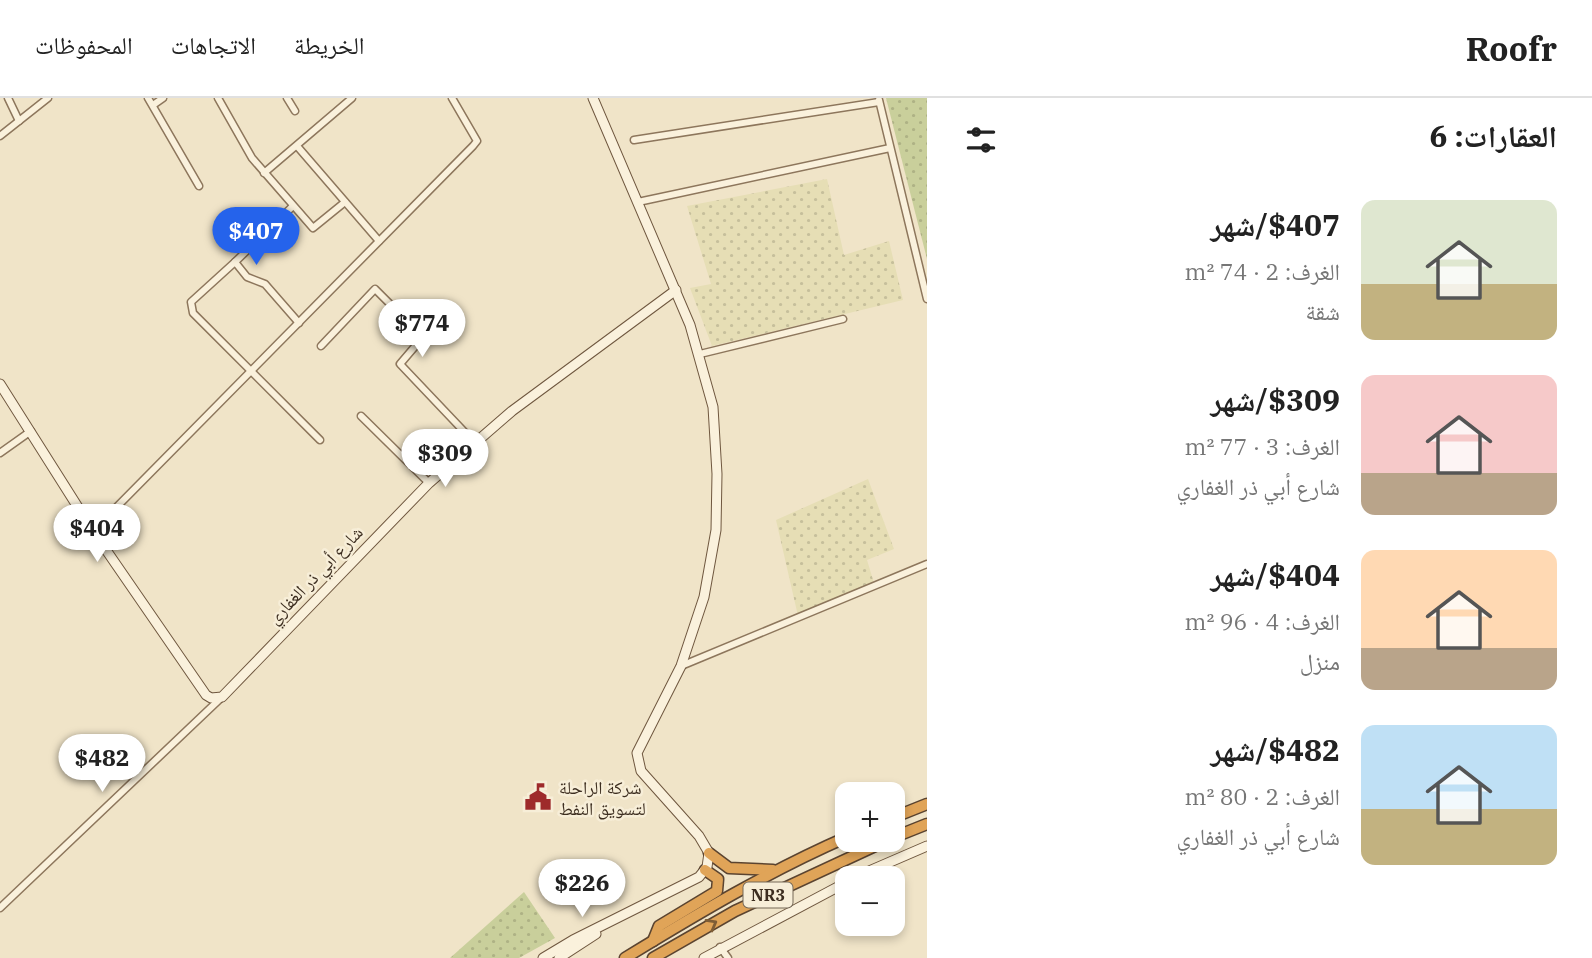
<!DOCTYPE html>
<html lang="ar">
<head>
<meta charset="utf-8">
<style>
  :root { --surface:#fff; --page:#f2f2f2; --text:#222; --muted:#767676; --line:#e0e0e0; --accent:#2563eb }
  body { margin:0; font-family:"IBM Plex Serif","Noto Naskh Arabic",serif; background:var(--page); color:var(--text); direction:rtl; height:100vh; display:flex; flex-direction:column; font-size:26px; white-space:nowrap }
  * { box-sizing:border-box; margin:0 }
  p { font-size:23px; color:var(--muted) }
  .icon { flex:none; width:38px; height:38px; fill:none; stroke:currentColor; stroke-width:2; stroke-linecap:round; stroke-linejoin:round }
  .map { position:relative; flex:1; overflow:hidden; direction:ltr }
  .sheet { display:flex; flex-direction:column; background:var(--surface); width:665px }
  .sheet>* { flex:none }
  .fabs { position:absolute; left:835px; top:684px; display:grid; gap:14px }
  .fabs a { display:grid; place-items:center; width:70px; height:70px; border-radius:14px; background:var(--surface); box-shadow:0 4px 10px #0003; font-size:35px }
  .price { position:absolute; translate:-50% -60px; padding:0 16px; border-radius:24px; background:#fff; color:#222; font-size:23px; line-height:46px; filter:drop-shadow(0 2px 4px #0008) }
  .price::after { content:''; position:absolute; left:50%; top:42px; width:21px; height:16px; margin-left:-10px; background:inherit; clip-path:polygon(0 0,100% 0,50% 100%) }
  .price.on { background:var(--accent); color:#fff }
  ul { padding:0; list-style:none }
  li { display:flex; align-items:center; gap:21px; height:175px; padding:0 35px }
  li span { display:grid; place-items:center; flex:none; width:196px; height:140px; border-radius:14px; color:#555 }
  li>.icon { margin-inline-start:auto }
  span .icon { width:84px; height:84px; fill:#fffc; stroke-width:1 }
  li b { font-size:30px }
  h2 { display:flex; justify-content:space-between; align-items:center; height:84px; padding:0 35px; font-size:30px }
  header { display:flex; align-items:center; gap:42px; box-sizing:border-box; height:98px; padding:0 35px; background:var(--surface); border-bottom:2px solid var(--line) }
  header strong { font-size:33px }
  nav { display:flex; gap:38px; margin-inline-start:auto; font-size:24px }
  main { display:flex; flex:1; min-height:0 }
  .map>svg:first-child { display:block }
</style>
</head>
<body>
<header>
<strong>Roofr</strong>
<nav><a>الخريطة</a><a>الاتجاهات</a><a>المحفوظات</a></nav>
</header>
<main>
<section class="sheet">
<h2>العقارات: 6<svg class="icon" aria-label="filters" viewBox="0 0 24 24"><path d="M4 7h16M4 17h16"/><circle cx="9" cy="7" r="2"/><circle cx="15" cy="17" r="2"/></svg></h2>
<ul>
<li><span style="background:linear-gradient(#dfe7d0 60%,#c2b280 0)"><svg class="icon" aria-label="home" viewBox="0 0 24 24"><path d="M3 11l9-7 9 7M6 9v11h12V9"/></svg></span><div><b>$407/شهر</b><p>الغرف: 2 · 74 m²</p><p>شقة</p></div></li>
<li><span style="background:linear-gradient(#f6c9c9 70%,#b9a48a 0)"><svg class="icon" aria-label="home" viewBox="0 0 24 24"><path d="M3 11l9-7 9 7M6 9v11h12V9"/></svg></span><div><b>$309/شهر</b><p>الغرف: 3 · 77 m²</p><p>شارع أبي ذر الغفاري</p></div></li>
<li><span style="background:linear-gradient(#ffd9b3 70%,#b9a48a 0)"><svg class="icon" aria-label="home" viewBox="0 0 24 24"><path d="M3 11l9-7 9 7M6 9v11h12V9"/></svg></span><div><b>$404/شهر</b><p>الغرف: 4 · 96 m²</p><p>منزل</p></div></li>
<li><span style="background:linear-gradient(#bfe0f5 60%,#c2b280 0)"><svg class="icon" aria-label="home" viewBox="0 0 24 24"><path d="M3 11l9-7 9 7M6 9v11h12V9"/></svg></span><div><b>$482/شهر</b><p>الغرف: 2 · 80 m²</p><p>شارع أبي ذر الغفاري</p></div></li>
</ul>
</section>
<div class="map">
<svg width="927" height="860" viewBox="0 0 927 860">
  <defs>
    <pattern id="farmland-dots" width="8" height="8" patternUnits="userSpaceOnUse" patternTransform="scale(1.75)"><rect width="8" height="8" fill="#e6deb5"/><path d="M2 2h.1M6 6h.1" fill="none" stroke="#c6bf9b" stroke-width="1.8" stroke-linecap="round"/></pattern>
    <pattern id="grass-dots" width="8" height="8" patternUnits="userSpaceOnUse" patternTransform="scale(1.75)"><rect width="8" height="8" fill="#c9cf9b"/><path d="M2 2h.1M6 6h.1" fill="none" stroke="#aeb285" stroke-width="1.8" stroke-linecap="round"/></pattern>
  </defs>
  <rect width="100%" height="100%" fill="#f0e4c8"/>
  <!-- farmland -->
  <g fill="url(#farmland-dots)">
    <path d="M827,81l17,76 45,-14 14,59 -191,46 -22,-58 21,-4 -24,-78z"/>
    <path d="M868,381l26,70 -27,11 7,23 -76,33 -22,-96z"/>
  </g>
  <!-- grass -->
  <g fill="url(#grass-dots)">
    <path d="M886,0h41v161z"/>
    <path d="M524,794l31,46 -36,20h-69z"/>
  </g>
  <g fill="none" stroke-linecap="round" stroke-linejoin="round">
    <defs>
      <g id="street">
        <path d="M8,0l11,23"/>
        <path d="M148,0l51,88"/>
        <path d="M218,0l34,60 61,70 32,-26"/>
        <path d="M287,0l8,13"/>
        <path d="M879,2l48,199"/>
        <path d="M153,7l10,-7"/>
        <path d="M0,38l48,-38"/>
        <path d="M634,42l245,-38"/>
        <path d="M297,48l82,95"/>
        <path d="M264,75l88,-75"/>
        <path d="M638,104l252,-54"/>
        <path d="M293,108l-58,56 12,15 18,7 34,39"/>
        <path d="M235,164l-44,40 2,11 127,127"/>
        <path d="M321,248l54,-57 48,48 -23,27 75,79"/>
        <path d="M700,256l143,-35"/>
        <path d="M361,318l68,67"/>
        <path d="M0,355l31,-22"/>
        <path d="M93,433l380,-385 4,-5 -25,-43"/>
        <path d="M681,568l246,-102"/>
        <path d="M0,810l222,-211"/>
        <path d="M720,849l8,11"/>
      </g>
      <g id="secondary">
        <path d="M0,286l93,147 113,164 5,3 11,-1 207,-214 83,-72 164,-121"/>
        <path d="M853,780l74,-32"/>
        <path d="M543,860l30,-18 126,-63 8,-10 2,-14 -10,-17 -58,-65 -4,-18 44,-87 23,-69 12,-67 1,-56 -4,-67 -23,-82 -97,-227"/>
        <path d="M559,860l37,-24"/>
        <path d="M704,860l143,-76"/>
      </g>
      <g id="highway">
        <path d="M892,720l35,-14"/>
        <path d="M892,740l35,-14"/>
        <path d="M709,755l20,15 44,2"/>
        <path d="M653,843l6,-15 58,-35 1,-12 -13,-9"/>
        <path d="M625,860c72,-44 144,-87 222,-121"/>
        <path d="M653,860l82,-47 153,-71"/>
      </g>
    </defs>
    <!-- street casing -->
    <use href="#street" stroke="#8d765c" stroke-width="9"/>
    <!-- secondary casing -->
    <use href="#secondary" stroke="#6f573f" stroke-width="11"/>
    <!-- highway casing -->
    <use href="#highway" stroke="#5b4430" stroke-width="13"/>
    <!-- street -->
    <use href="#street" stroke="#faf1dc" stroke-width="6"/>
    <!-- secondary -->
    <use href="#secondary" stroke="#faf1dc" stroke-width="9"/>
    <!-- highway -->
    <use href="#highway" stroke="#e0a458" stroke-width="10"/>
  </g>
  <!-- one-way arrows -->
  <defs><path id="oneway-chevron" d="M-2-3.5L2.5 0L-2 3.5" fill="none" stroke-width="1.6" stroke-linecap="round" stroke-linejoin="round" transform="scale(1.75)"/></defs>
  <use stroke="#7e5d36" href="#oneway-chevron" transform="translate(712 826) rotate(-29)"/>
  <!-- icons -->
  <defs>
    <symbol id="civic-bare" viewBox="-9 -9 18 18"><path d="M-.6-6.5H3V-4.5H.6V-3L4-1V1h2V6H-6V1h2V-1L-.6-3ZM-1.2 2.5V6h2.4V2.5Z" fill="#9e2a2b" stroke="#f7eed8" stroke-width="2.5" paint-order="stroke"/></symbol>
  </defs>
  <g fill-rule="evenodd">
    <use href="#civic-bare" x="519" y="680" width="38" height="38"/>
  </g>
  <g text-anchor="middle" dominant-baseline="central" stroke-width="5" stroke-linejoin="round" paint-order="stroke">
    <!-- shield labels -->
    <rect fill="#f7eed8" stroke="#756857" stroke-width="2" x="743.5" y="784.5" width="49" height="25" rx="5"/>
    <g font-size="16" font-weight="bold" fill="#3d2e20">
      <text x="768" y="797">NR3</text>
    </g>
    <!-- street labels -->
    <g font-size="18" fill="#3d2e20" stroke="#f7eed8">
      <text transform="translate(315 477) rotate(-46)">شارع أبي ذر الغفاري</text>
    </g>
    <!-- poi labels -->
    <g font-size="18" fill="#3d2e20" stroke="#f7eed8" text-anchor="start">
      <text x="559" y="689">شركة الراحلة<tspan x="559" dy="21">لتسويق النفط</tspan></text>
    </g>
  </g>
</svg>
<div class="fabs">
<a>+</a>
<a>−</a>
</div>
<b class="price on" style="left:256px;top:169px">$407</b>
<b class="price" style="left:422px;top:261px">$774</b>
<b class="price" style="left:445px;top:391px">$309</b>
<b class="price" style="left:97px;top:466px">$404</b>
<b class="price" style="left:102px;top:696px">$482</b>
<b class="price" style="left:582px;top:821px">$226</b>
</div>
</main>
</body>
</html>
